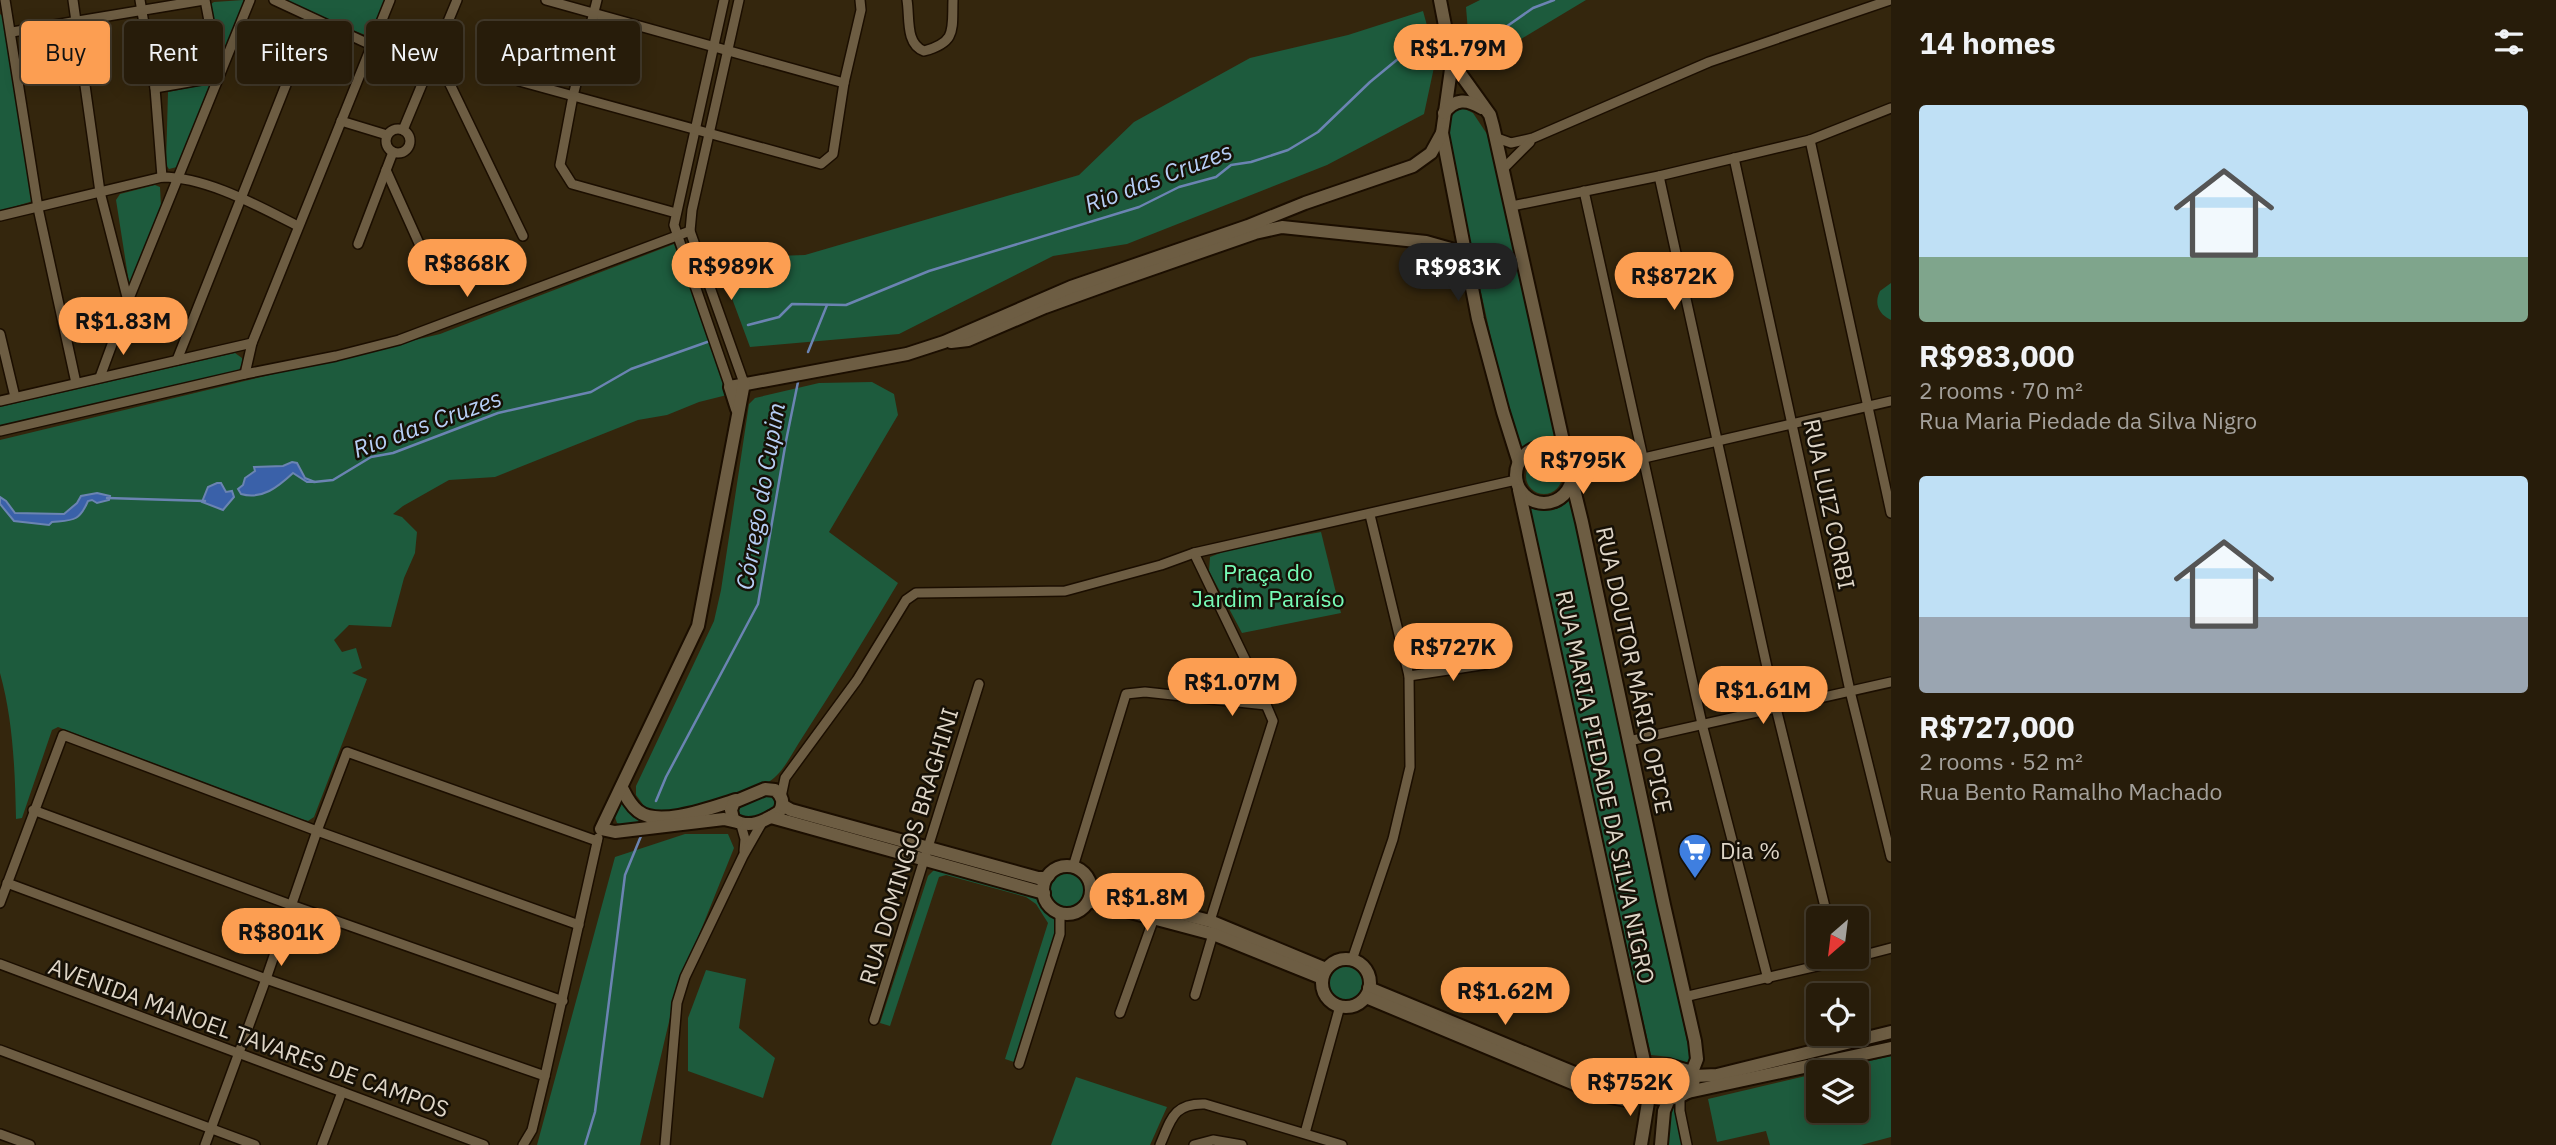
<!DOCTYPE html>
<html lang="en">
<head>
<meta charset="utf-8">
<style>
  :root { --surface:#271c0a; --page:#332918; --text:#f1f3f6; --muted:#a4a19c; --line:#433a2b; --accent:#fc9e52 }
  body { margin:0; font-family:"IBM Plex Sans",sans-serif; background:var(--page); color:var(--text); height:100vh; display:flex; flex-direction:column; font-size:26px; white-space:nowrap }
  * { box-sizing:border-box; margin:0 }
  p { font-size:23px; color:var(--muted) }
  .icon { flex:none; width:38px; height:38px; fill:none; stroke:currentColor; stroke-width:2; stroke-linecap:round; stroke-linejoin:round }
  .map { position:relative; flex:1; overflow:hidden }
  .side { display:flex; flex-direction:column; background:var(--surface); width:665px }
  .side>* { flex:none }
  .banner { position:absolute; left:21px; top:21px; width:665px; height:63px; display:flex; gap:14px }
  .needle { width:46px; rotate:208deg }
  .controls { position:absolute; left:1806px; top:906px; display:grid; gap:14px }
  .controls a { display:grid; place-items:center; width:63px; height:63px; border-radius:7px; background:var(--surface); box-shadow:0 4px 18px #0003,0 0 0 2px var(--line); font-size:35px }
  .price { position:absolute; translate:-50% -60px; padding:0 16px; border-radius:24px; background:var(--accent); color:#111; font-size:23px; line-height:46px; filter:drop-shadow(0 2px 4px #0008) }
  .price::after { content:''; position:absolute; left:50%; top:42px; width:21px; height:16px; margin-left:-10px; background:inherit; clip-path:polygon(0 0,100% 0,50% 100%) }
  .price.active { background:#222; color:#fff }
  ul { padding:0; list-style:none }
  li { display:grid; align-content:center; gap:14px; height:371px; padding:0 28px }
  li span { display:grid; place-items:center; height:217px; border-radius:7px; color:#555 }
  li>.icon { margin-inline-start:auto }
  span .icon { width:126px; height:126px; fill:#fffc; stroke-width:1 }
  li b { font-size:30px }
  h2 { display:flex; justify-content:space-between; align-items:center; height:84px; padding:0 28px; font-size:30px }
  .tag { padding:0 24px; border-radius:7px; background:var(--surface); box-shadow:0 4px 18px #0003,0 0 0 2px var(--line); font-size:24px; line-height:63px }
  .tag.active { background:var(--accent); color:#111 }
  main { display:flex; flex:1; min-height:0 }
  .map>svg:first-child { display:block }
</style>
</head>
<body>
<main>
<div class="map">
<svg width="1891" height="1145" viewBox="0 0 1891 1145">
  <rect width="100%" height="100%" fill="#34260d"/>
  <!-- green -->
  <g fill="#1d5b3d" fill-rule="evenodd">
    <path d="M243,0l2,3 -21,56h-3l-10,-55 3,-2z"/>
    <path d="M286,0h100l-15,35 -3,1 -83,-32z"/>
    <path d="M1480,0h106l-115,69 -5,-62z"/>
    <path d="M1423,11l13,47 -12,56 -97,51 -200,79 -74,12 -154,78 -149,13 -33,-89 88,-3 274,-80 55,-53 116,-64 98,-23z"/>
    <path d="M0,14l4,3 29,184 -33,10z"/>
    <path d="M209,84l3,8 -35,75 -8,2 -3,-4 2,-73z"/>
    <path d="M1463,108l10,5 14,21 74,315c-17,-9 -32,-6 -44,9l-72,-332 3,-11z"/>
    <path d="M155,185l5,2 1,20 -27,74 -5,2 -13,-83 4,-6z"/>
    <path d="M674,244l46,125 7,26 -28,7 -32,13 -29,5 -143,57 -46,3 -46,26 -10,8 9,3 15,15 -2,21 -11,25 -13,49 -42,-2 -15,15 8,12 14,-4 6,20 -10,5 15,6 -53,138 -6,4 -10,-3 -240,-91 -6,3 -30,88 -6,1c-1,-50 -3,-99 -16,-146v-233l440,-106z"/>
    <path d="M1891,283v37c-13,-6 -17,-17 -11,-29z"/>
    <path d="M235,353l7,5 1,4 -5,10 -238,54v-19z"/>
    <path d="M872,382l22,12 4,21 -69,117 69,51c-31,52 -63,104 -96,155 -9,13 -18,34 -32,43 -23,17 -95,35 -123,29l-11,-15v-9l78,-165 7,-31 28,-186 6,-6 64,-15z"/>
    <circle cx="1544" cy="476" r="18"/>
    <path d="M1573,496l119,569 -22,-8 -19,-2 -123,-548c17,8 33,4 45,-11z"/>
    <path d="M1321,532l20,81 -99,20 -33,-62 1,-14 23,-9z"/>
    <path d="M765,793l11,4 1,11 -26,13 -13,-3 -1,-12z"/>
    <path d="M622,803l17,14 88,-10 1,8 -106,10 -5,-2 -2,-6z"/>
    <path d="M685,834h43l6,14 -58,144 -36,153h-103l78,-288z"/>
    <path d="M936,868l107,29 14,20 1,9 -44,136 -9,-3 43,-136 -12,-19 -10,-7 -80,-22 -7,2 -49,149 -10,-3 48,-147z"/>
    <circle cx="1068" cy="890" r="20"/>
    <circle cx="1346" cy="983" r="20"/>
    <path d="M706,970l40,9 -7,49 36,30 -12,40 -75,-27v-53z"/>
    <path d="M1891,1056v81l-30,8h-91l-4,-14 -49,11 -9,-43zM1818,1073h39v38h-39z"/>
    <path d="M1655,1070l17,1 9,6 -1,10c-16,8 -29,13 -31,-11z"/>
    <path d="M1076,1077l91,30 -17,38h-99z"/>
    <path d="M1673,1104l2,1 8,40h-15l1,-28z"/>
  </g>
  <!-- water -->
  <g fill="#3a61a9" stroke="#6b84b2" stroke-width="2">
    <path d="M292,462l5,1 8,15 10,4h-8l-14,-9c-15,14 -31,27 -52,21l-3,-5 5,-4 2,-7 10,-7 -1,-4 29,-1z"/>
    <path d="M217,483h4l5,9 6,-1 2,6 -11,13 -21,-8 6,-15z"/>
    <path d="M97,493l13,3 -1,4 -12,3 -5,-3 -4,1c-9,21 -15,19 -36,21l-3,3 -35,-4 -14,-17v-7l6,4 9,12 49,1 13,-11 4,-7z"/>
  </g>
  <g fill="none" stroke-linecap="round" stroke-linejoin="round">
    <!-- stream -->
    <g stroke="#6b84b2" stroke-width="2.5">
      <path d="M1451,39l16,-5 36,-5 30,-21 21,-8"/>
      <path d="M748,325l31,-8 13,-13 54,1 83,-34 210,-64 40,-20 37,-10 15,-12 20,-3 37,-12 30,-18 52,-50 40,-33 35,-8"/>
      <path d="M808,352l19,-47"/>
      <path d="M314,482l19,-2 38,-23 22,-4 105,-40 93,-21 40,-23 79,-28"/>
      <path d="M107,498l98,3"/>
      <path d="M656,801l10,-24 92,-173 28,-163 12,-59"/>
      <path d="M585,1145l10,-33 30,-237 16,-39"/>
    </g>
    <defs>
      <g id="street">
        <path d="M5,0l33,208 38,175"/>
        <path d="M73,0l27,192 28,109"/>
        <path d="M140,0l15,88 7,89"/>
        <path d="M205,0l11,58 5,9"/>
        <path d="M274,0l97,45"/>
        <path d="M546,0l298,83"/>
        <path d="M597,0l-24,96 -13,69 12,19 104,29"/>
        <path d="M724,0l-50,225 56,162"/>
        <path d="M739,0l-47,210 -2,21 54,152"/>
        <path d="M907,0c3,17 -2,44 17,51 33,-9 28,-21 29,-51"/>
        <path d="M12,32l192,-32"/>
        <path d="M435,53l88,183"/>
        <path d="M519,81l302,83 12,-10 11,-71 17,-73 -1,-10"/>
        <path d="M155,88l63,-11"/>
        <path d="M341,121l46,14"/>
        <circle cx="398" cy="141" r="12"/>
        <path d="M403,130l54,-130"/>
        <path d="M1497,138l14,5 22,-5 176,-76 181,-62"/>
        <path d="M1810,140l81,373"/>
        <path d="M1734,158l116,533 41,166"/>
        <path d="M1504,168l26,-26"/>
        <path d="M386,170l49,109"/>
        <path d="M1659,176l117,532 52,211"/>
        <path d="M1584,191l118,533 66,255"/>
        <path d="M1512,206l147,-30 151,-36 81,-32"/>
        <path d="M0,216l162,-39c45,0 96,29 136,49"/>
        <path d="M358,244l35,-92"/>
        <path d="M0,334l15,63"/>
        <path d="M177,360l135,-341"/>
        <path d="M245,374l7,-31 138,-343"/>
        <path d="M100,377l28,-76 122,-301"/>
        <path d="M0,401l252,-58"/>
        <path d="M0,431l245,-57 91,-18 63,-16 291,-109"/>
        <path d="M1572,470l72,-12 247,-57"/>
        <path d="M1194,553l64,133 15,35 -63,200"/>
        <path d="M1409,676l85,-13"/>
        <path d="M1214,696l45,-9"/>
        <path d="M1629,741l262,-59"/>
        <path d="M781,797l4,-19 72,-98 49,-80 10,-7 149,-2 96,-26 33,-12 322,-73"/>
        <path d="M33,810l258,95 272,96"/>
        <path d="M741,825l4,14 -1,12"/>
        <path d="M1073,867l53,-173 19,-2 121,13"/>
        <path d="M7,883l259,96 279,97"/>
        <path d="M0,903l63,-168 254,96 262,94"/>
        <path d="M1857,957l34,-9"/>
        <path d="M1352,960l41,-121 17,-72 -1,-91 -39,-161"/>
        <path d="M0,964l484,181"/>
        <path d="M1195,995l18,-61"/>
        <path d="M1684,997l172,-40"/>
        <path d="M1120,1013l34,-95"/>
        <path d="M874,1020l105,-336"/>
        <path d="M0,1050l255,95"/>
        <path d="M1019,1064l41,-130v-21"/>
        <path d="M1680,1097v14l7,34"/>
        <path d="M1305,1133l35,-127"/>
        <path d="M0,1134l30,11"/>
        <path d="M205,1145l61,-166 51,-148 30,-79 250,89"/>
        <path d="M322,1145l20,-53"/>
        <path d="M523,1145l9,-15 13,-54 53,-238"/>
        <path d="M665,1145l12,-142 8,-26 58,-121 20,-35"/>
        <path d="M1160,1145c11,-25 13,-42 45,-41l137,41"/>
        <path d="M1194,1145l19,-5 29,5"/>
      </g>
      <g id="secondary">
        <path d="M1440,0l12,62 -10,71 36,186 25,93 16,51"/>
        <path d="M1452,62l38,53 3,11 74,333"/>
        <path d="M1444,113c11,-15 23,-14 38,-5"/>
        <path d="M951,342l17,-2 77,-33 72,-26 138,-48 27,-6 144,15 39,11"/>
        <path d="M737,409l-7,-22 177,-33 37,-12 127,-55 177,-61 57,-23 108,-37 18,-13 11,-20"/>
        <circle cx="1544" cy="475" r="28"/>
        <path d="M1572,481l10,41 82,383 31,136 2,18 -5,13"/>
        <path d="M1519,490l127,580"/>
        <path d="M622,788c4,8 8,17 16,23 21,17 75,-4 98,-11"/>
        <path d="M765,789l10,1c7,6 10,13 4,22 -14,9 -31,18 -46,7l-2,-9 3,-8z"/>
        <path d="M782,805l9,5 247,68h8l3,-3"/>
        <path d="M771,817l273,76"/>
        <path d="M737,822l-13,-3 -109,13 -14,-3 97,-203 46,-243"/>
        <circle cx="1067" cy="890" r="24"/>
        <path d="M1091,891l119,30 116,48"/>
        <path d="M1089,901l124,33 109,44"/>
        <circle cx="1346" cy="983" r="24"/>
        <path d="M1369,988l225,93c22,7 30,6 50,-6"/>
        <path d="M1366,997l235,98 25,5 21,-6"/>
        <path d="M1668,1065l24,7 2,7 -2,10c-12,10 -29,13 -43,7l-6,-13 3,-13z"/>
        <path d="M1694,1076l23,-1 174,-43"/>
        <path d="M1688,1092l203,-44"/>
        <path d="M1641,1145l8,-49"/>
        <path d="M1661,1145l3,-34 5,-12"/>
      </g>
    </defs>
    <!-- street casing -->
    <use href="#street" stroke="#1b0e00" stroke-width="12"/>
    <!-- secondary casing -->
    <use href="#secondary" stroke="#1b0e00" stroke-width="16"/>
    <!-- street -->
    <use href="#street" stroke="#6d5d43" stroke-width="9"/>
    <!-- secondary -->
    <use href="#secondary" stroke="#6d5d43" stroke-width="12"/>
  </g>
  <!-- icons -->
  <defs>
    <symbol id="supermarket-pin" viewBox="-11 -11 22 30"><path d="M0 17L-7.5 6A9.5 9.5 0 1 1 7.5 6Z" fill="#3f7fe0" stroke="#161006"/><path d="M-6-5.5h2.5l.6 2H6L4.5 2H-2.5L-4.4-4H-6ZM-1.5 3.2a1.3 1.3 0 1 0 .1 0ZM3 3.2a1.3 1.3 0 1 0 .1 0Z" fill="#fff"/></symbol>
  </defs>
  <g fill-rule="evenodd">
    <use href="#supermarket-pin" x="1676" y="831" width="38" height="52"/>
  </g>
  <g text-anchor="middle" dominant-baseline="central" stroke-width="5" stroke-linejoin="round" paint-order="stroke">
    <!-- street labels -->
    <g font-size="23" fill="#ded5c7" stroke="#161006">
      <text transform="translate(1830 504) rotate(78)">RUA LUIZ CORBI</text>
      <text transform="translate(1635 670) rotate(78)">RUA DOUTOR MÁRIO OPICE</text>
      <text transform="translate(1606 787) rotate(78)">RUA MARIA PIEDADE DA SILVA NIGRO</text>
      <text transform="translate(908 846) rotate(-73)">RUA DOMINGOS BRAGHINI</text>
      <text transform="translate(249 1037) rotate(20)">AVENIDA MANOEL TAVARES DE CAMPOS</text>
    </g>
    <!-- park labels -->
    <g font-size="23" fill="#77fcb7" stroke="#161006">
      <text x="1268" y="572">Praça do<tspan x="1268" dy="26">Jardim Paraíso</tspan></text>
    </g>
    <!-- poi labels -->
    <g font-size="23" fill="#ded5c7" stroke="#161006" text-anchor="start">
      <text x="1720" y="850">Dia %</text>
    </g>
    <!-- water labels -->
    <g font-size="24" font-style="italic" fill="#b7cef5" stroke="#161006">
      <text transform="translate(1158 177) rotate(-21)">Rio das Cruzes</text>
      <text transform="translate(427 423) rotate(-20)">Rio das Cruzes</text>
      <text transform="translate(760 496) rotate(-80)">Córrego do Cupim</text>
    </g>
  </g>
</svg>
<div class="controls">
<a><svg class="needle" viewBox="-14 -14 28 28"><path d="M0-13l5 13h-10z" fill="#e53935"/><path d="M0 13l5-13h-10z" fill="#a4a19c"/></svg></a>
<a><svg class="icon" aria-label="locate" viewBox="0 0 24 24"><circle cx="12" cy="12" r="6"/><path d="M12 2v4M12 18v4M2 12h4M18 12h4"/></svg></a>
<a><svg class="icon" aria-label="layers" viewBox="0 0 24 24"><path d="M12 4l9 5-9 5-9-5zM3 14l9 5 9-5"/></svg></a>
</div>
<b class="price" style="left:1458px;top:84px">R$1.79M</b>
<b class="price" style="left:467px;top:299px">R$868K</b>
<b class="price" style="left:731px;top:302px">R$989K</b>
<b class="price active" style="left:1458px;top:303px">R$983K</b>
<b class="price" style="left:1674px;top:312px">R$872K</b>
<b class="price" style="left:123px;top:357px">R$1.83M</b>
<b class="price" style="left:1583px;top:496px">R$795K</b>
<b class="price" style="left:1453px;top:683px">R$727K</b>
<b class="price" style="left:1232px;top:718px">R$1.07M</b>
<b class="price" style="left:1763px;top:726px">R$1.61M</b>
<b class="price" style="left:1147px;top:933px">R$1.8M</b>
<b class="price" style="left:281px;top:968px">R$801K</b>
<b class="price" style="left:1505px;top:1027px">R$1.62M</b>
<b class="price" style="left:1630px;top:1118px">R$752K</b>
<div class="banner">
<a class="tag active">Buy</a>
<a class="tag">Rent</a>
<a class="tag">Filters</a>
<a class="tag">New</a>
<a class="tag">Apartment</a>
</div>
</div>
<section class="side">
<h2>14 homes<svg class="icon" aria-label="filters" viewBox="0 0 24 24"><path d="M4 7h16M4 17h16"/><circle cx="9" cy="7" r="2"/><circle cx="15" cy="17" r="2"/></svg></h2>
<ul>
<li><span style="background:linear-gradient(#bfe0f5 70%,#7fa58c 0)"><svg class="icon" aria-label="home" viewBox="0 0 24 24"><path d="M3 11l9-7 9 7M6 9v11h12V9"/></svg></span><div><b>R$983,000</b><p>2 rooms · 70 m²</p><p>Rua Maria Piedade da Silva Nigro</p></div></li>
<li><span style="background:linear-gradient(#bfe0f5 65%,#9aa5b1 0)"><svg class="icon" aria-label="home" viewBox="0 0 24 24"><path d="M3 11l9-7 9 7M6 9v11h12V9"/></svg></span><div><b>R$727,000</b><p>2 rooms · 52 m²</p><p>Rua Bento Ramalho Machado</p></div></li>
</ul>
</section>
</main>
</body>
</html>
